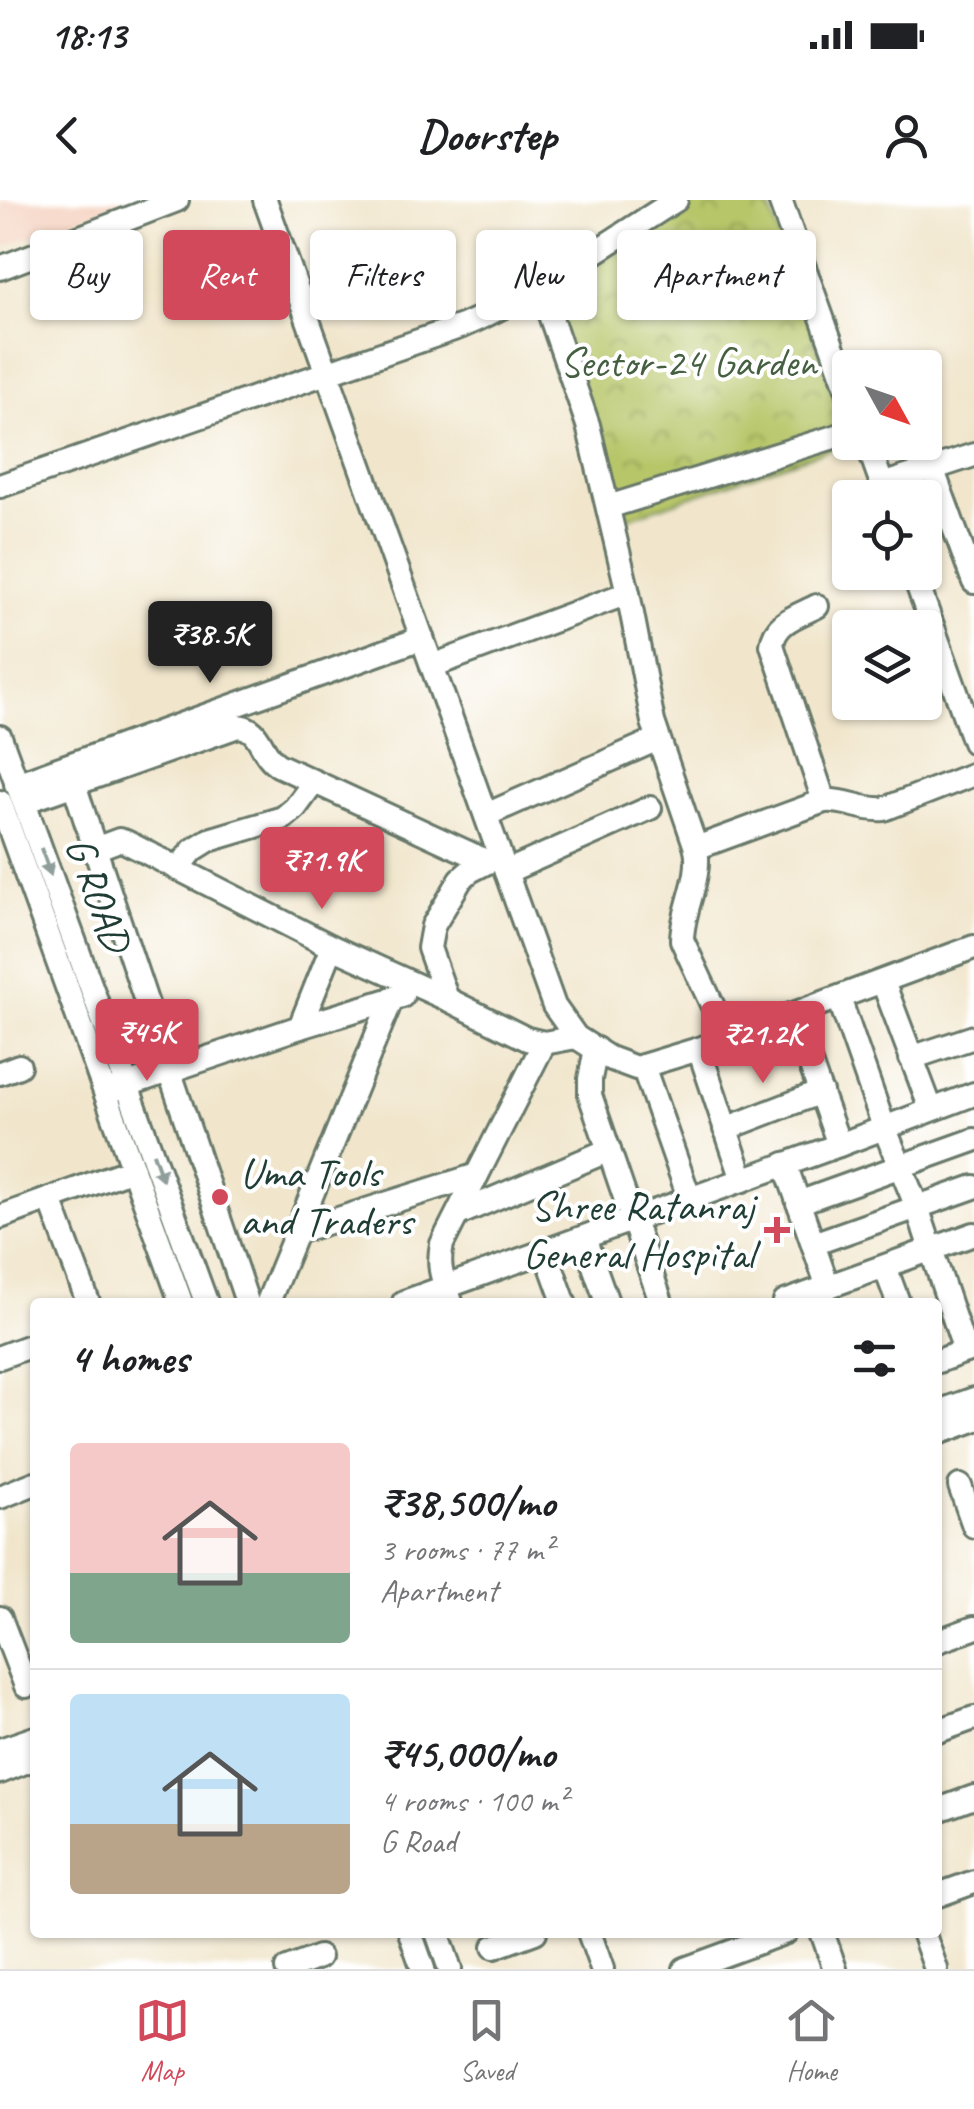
<!DOCTYPE html>
<html lang="en">
<head>
<meta charset="utf-8">
<style>
  :root { --surface:#fff; --page:#f2f2f2; --text:#202124; --muted:#757577; --line:#e0e0e0; --accent:#d1495b }
  body { margin:0; font-family:Caveat,sans-serif; background:var(--page); color:var(--text); height:100vh; display:flex; flex-direction:column; font-size:38px; white-space:nowrap }
  * { box-sizing:border-box; margin:0 }
  p { font-size:32px; color:var(--muted) }
  .icon { flex:none; width:55px; height:55px; fill:none; stroke:currentColor; stroke-width:2; stroke-linecap:round; stroke-linejoin:round }
  .map { position:relative; flex:1; overflow:hidden }
  .side { position:absolute; left:30px; top:1098px; width:912px; height:640px; display:flex; flex-direction:column; background:var(--surface); border-radius:10px; box-shadow:0 2px 8px #0004 }
  .side>* { flex:none }
  .banner { position:absolute; left:30px; top:30px; width:915px; height:90px; display:flex; gap:20px }
  .needle { width:65px; rotate:130deg }
  .controls { position:absolute; left:832px; top:150px; display:grid; gap:20px }
  .controls a { display:grid; place-items:center; width:110px; height:110px; border-radius:10px; background:var(--surface); box-shadow:0 2px 8px #0004; font-size:50px }
  .price { position:absolute; translate:-50% -85px; padding:0 22px; border-radius:10px; background:var(--accent); color:#fff; font-size:32px; line-height:65px; filter:drop-shadow(0 2px 5px #0008) }
  .price::after { content:''; position:absolute; left:50%; top:60px; width:30px; height:22px; margin-left:-15px; background:inherit; clip-path:polygon(0 0,100% 0,50% 100%) }
  .price.active { background:#222; color:#fff }
  ul { padding:0; list-style:none }
  li { display:flex; align-items:center; gap:30px; height:250px; padding:0 40px }
  li+li { border-top:2px solid var(--line) }
  li span { display:grid; place-items:center; flex:none; width:280px; height:200px; border-radius:10px; color:#555 }
  li>.icon { margin-inline-start:auto }
  span .icon { width:120px; height:120px; fill:#fffc; stroke-width:1 }
  li b { font-size:42px }
  h2 { display:flex; justify-content:space-between; align-items:center; height:120px; padding:0 40px; font-size:42px }
  .tag { padding:0 35px; border-radius:10px; background:var(--surface); box-shadow:0 2px 8px #0004; font-size:35px; line-height:90px }
  .tag.active { background:var(--accent); color:#fff }
  .status { display:flex; justify-content:space-between; align-items:center; height:70px; padding:0 50px; background:var(--surface); direction:ltr }
  .status svg { height:28px; fill:currentColor }
  header { display:flex; justify-content:space-between; align-items:center; height:130px; padding:0 40px; background:var(--surface); font-size:45px; font-weight:600 }
  .dock { display:flex; justify-content:space-around; align-items:center; height:140px; border-top:2px solid var(--line); background:var(--surface); font-size:28px; color:var(--muted) }
  .dock a { display:grid; justify-items:center; gap:5px }
  .dock .active { color:var(--accent) }
  .map>svg:first-child { display:block }
</style>
</head>
<body>
<div class="status"><b>18:13</b><svg viewBox="0 0 49 12"><path d="M0 12V9h3v3zM5 12V6h3v6zM10 12V3h3v9zM15 12V0h3v12zM26 1h20v11H26zM47 4h2v5h-2z"/></svg></div>
<header><svg class="icon" aria-label="back" viewBox="0 0 24 24"><path d="M15 5l-7 7 7 7"/></svg>Doorstep<svg class="icon" aria-label="person" viewBox="0 0 24 24"><circle cx="12" cy="8" r="4"/><path d="M4 21q1-7 8-7t8 7"/></svg></header>
<div class="map">
<svg width="974" height="1769" viewBox="0 0 974 1769">
  <defs>
    <pattern id="park-crowns" width="20" height="18" patternUnits="userSpaceOnUse" patternTransform="scale(2.5)"><rect width="20" height="18" fill="#b7c669"/><path d="M2 6a3 3 0 1 1 6 0M12 15a3 3 0 1 1 6 0" fill="none" stroke="#94a257"/></pattern>
  </defs>
  <rect width="100%" height="100%" fill="#fff"/>
  <filter id="ink" filterUnits="userSpaceOnUse"><feTurbulence type="fractalNoise" baseFrequency=".01" numOctaves="2"/><feDisplacementMap in="SourceGraphic" scale="20" xChannelSelector="R" yChannelSelector="G"/><feConvolveMatrix kernelMatrix="1 2 1 2 8 2 1 2 1" color-interpolation-filters="sRGB"/></filter>
  <filter id="wash" filterUnits="userSpaceOnUse"><feTurbulence type="fractalNoise" baseFrequency=".0048" numOctaves="4" result="noise"/><feDisplacementMap in="SourceGraphic" scale="40" xChannelSelector="R" yChannelSelector="G"/><feGaussianBlur stdDeviation="2.25" result="paint"/><feColorMatrix in="noise" values="0 0 0 0 0 0 0 0 0 0 0 0 0 0 0 0 0 1.4 0 .05"/><feComposite in="paint" operator="in"/></filter>
  <g filter="url(#wash)">
    <rect width="100%" height="100%" fill="#f1e6cc"/>
    <!-- built -->
    <path fill="#f5d3c1" d="M0,0h128l-128,48z"/>
    <!-- park -->
    <path fill="url(#park-crowns)" stroke="#6b824e" stroke-width="2.5" d="M699,0h68l83,242 -234,80 -37,-83 -45,-137z"/>
  </g>
  <g filter="url(#ink)">
    <g fill="none" stroke-linecap="round" stroke-linejoin="round">
      <defs>
        <g id="minor">
          <path d="M265,0l289,806 22,31 33,21 27,10 63,-19 275,-102"/>
          <path d="M780,0l70,196"/>
          <path d="M0,68l177,-68"/>
          <path d="M540,86l48,139 40,168 25,129 43,126c6,31 -14,61 -14,92l46,99"/>
          <path d="M867,242l20,56"/>
          <path d="M932,268l42,114"/>
          <path d="M882,285l92,-30"/>
          <path d="M0,286l462,-160c76,-33 144,-82 214,-126"/>
          <path d="M608,307l242,-75"/>
          <path d="M913,372l61,170"/>
          <path d="M817,406c-19,10 -42,15 -45,39l52,156"/>
          <path d="M432,466l196,-73"/>
          <path d="M0,537l206,565"/>
          <path d="M16,584l406,-146"/>
          <path d="M74,584l21,65 24,-9 7,2 206,105 115,52 80,40 17,4 32,-6"/>
          <path d="M0,602l181,500"/>
          <path d="M24,602l214,-76c24,2 21,27 40,39l210,97"/>
          <path d="M486,615l172,-76"/>
          <path d="M696,648l128,-47c21,-2 39,10 60,8l90,-35"/>
          <path d="M95,649l152,453"/>
          <path d="M178,669l15,-19 16,-10 74,-22 12,-10 19,-26"/>
          <path d="M506,672l144,-64"/>
          <path d="M883,782l48,127"/>
          <path d="M839,798l45,129 33,80 48,144"/>
          <path d="M447,799l-18,-51 4,-22 28,-47 9,-8 25,-13"/>
          <path d="M793,815l46,130"/>
          <path d="M300,827l102,-31"/>
          <path d="M596,849l-6,30v16l71,207"/>
          <path d="M699,849l44,131"/>
          <path d="M911,858l63,-21"/>
          <path d="M643,866l47,134"/>
          <path d="M0,873l19,-7"/>
          <path d="M115,889l185,-62 32,-80"/>
          <path d="M725,929l96,-37"/>
          <path d="M785,964l43,123"/>
          <path d="M50,999l38,103"/>
          <path d="M798,1003l176,-63"/>
          <path d="M458,1014l151,-64"/>
          <path d="M0,1017l133,-48"/>
          <path d="M297,1032l180,-57"/>
          <path d="M584,1038l23,64"/>
          <path d="M813,1044l161,-57"/>
          <path d="M546,1052l18,50"/>
          <path d="M885,1067l13,35"/>
          <path d="M268,1102l124,-304"/>
          <path d="M404,1102l435,-157 135,-51"/>
          <path d="M451,1102c-8,-23 -14,-33 -9,-58l102,-201"/>
          <path d="M785,1102l189,-68"/>
          <path d="M0,1157l35,-13"/>
          <path d="M938,1161l36,-13"/>
          <path d="M938,1212l36,-13"/>
          <path d="M938,1233l36,-13"/>
          <path d="M960,1286l14,40"/>
          <path d="M0,1297l35,-14"/>
          <path d="M0,1418l26,68"/>
          <path d="M938,1441l36,-13"/>
          <path d="M938,1531l36,-13"/>
          <path d="M0,1550l35,-12"/>
          <path d="M0,1572l35,-14"/>
          <path d="M938,1610l36,-13"/>
          <path d="M938,1695l36,-13"/>
          <path d="M410,1732l13,37"/>
          <path d="M437,1732l13,37"/>
          <path d="M589,1732l13,37"/>
          <path d="M822,1732l13,37"/>
          <path d="M923,1732l13,37"/>
          <path d="M494,1747l41,-15"/>
          <path d="M287,1769l32,-12"/>
          <path d="M685,1769l101,-37"/>
        </g>
      </defs>
      <!-- minor casing -->
      <use href="#minor" stroke="#687869" stroke-width="28"/>
      <!-- minor -->
      <use href="#minor" stroke="#fff" stroke-width="22"/>
    </g>
    <!-- one-way arrows -->
    <defs><path id="oneway-solid" d="M-6-.8H1V-3.2L6.5 0L1 3.2V.8H-6Z" transform="scale(2.5)"/></defs>
    <g fill="#8f9e9a">
      <use href="#oneway-solid" transform="translate(46 662) rotate(70)"/>
      <use href="#oneway-solid" transform="translate(158 967) rotate(70)"/>
    </g>
  </g>
  <!-- markers -->
  <g fill="#d1495b" stroke="#fff" stroke-width="4">
    <circle cx="220" cy="997" r="10"/>
    <path d="M772 1015h10v10h10v10h-10v10h-10v-10h-10v-10h10z"/>
  </g>
  <g text-anchor="middle" dominant-baseline="central" stroke-width="8" stroke-linejoin="round" paint-order="stroke">
    <!-- park labels -->
    <g font-size="42" fill="#455f41" stroke="#fff">
      <text x="688" y="162">Sector-24 Garden</text>
    </g>
    <!-- street labels -->
    <g font-size="42" fill="#1f3d34" stroke="#fff">
      <text transform="translate(98 694) rotate(70)">G ROAD</text>
    </g>
    <!-- poi labels -->
    <g font-size="42" fill="#1f3d34" stroke="#fff" text-anchor="start">
      <text x="240" y="973">Uma Tools<tspan x="240" dy="48">and Traders</tspan></text>
      <text x="754" y="1006" text-anchor="end">Shree Ratanraj<tspan x="754" dy="48">General Hospital</tspan></text>
    </g>
  </g>
</svg>
<div class="controls">
<a><svg class="needle" viewBox="-14 -14 28 28"><path d="M0-13l5 13h-10z" fill="#e53935"/><path d="M0 13l5-13h-10z" fill="#757577"/></svg></a>
<a><svg class="icon" aria-label="locate" viewBox="0 0 24 24"><circle cx="12" cy="12" r="6"/><path d="M12 2v4M12 18v4M2 12h4M18 12h4"/></svg></a>
<a><svg class="icon" aria-label="layers" viewBox="0 0 24 24"><path d="M12 4l9 5-9 5-9-5zM3 14l9 5 9-5"/></svg></a>
</div>
<b class="price active" style="left:210px;top:486px">₹38.5K</b>
<b class="price" style="left:322px;top:712px">₹71.9K</b>
<b class="price" style="left:147px;top:884px">₹45K</b>
<b class="price" style="left:763px;top:886px">₹21.2K</b>
<div class="banner">
<a class="tag">Buy</a>
<a class="tag active">Rent</a>
<a class="tag">Filters</a>
<a class="tag">New</a>
<a class="tag">Apartment</a>
</div>
<section class="side">
<h2>4 homes<svg class="icon" aria-label="filters" viewBox="0 0 24 24"><path d="M4 7h16M4 17h16"/><circle cx="9" cy="7" r="2"/><circle cx="15" cy="17" r="2"/></svg></h2>
<ul>
<li><span style="background:linear-gradient(#f6c9c9 65%,#7fa58c 0)"><svg class="icon" aria-label="home" viewBox="0 0 24 24"><path d="M3 11l9-7 9 7M6 9v11h12V9"/></svg></span><div><b>₹38,500/mo</b><p>3 rooms · 77 m²</p><p>Apartment</p></div></li>
<li><span style="background:linear-gradient(#bfe0f5 65%,#b9a48a 0)"><svg class="icon" aria-label="home" viewBox="0 0 24 24"><path d="M3 11l9-7 9 7M6 9v11h12V9"/></svg></span><div><b>₹45,000/mo</b><p>4 rooms · 100 m²</p><p>G Road</p></div></li>
</ul>
</section>
</div>
<nav class="dock">
<a class="active"><svg class="icon" aria-label="map" viewBox="0 0 24 24"><path d="M3 6l6-2 6 2 6-2v14l-6 2-6-2-6 2zM9 4v14M15 6v14"/></svg>Map</a>
<a><svg class="icon" aria-label="saved" viewBox="0 0 24 24"><path d="M7 4h10v16l-5-4-5 4z"/></svg>Saved</a>
<a><svg class="icon" aria-label="home" viewBox="0 0 24 24"><path d="M3 11l9-7 9 7M6 9v11h12V9"/></svg>Home</a>
</nav>
</body>
</html>
